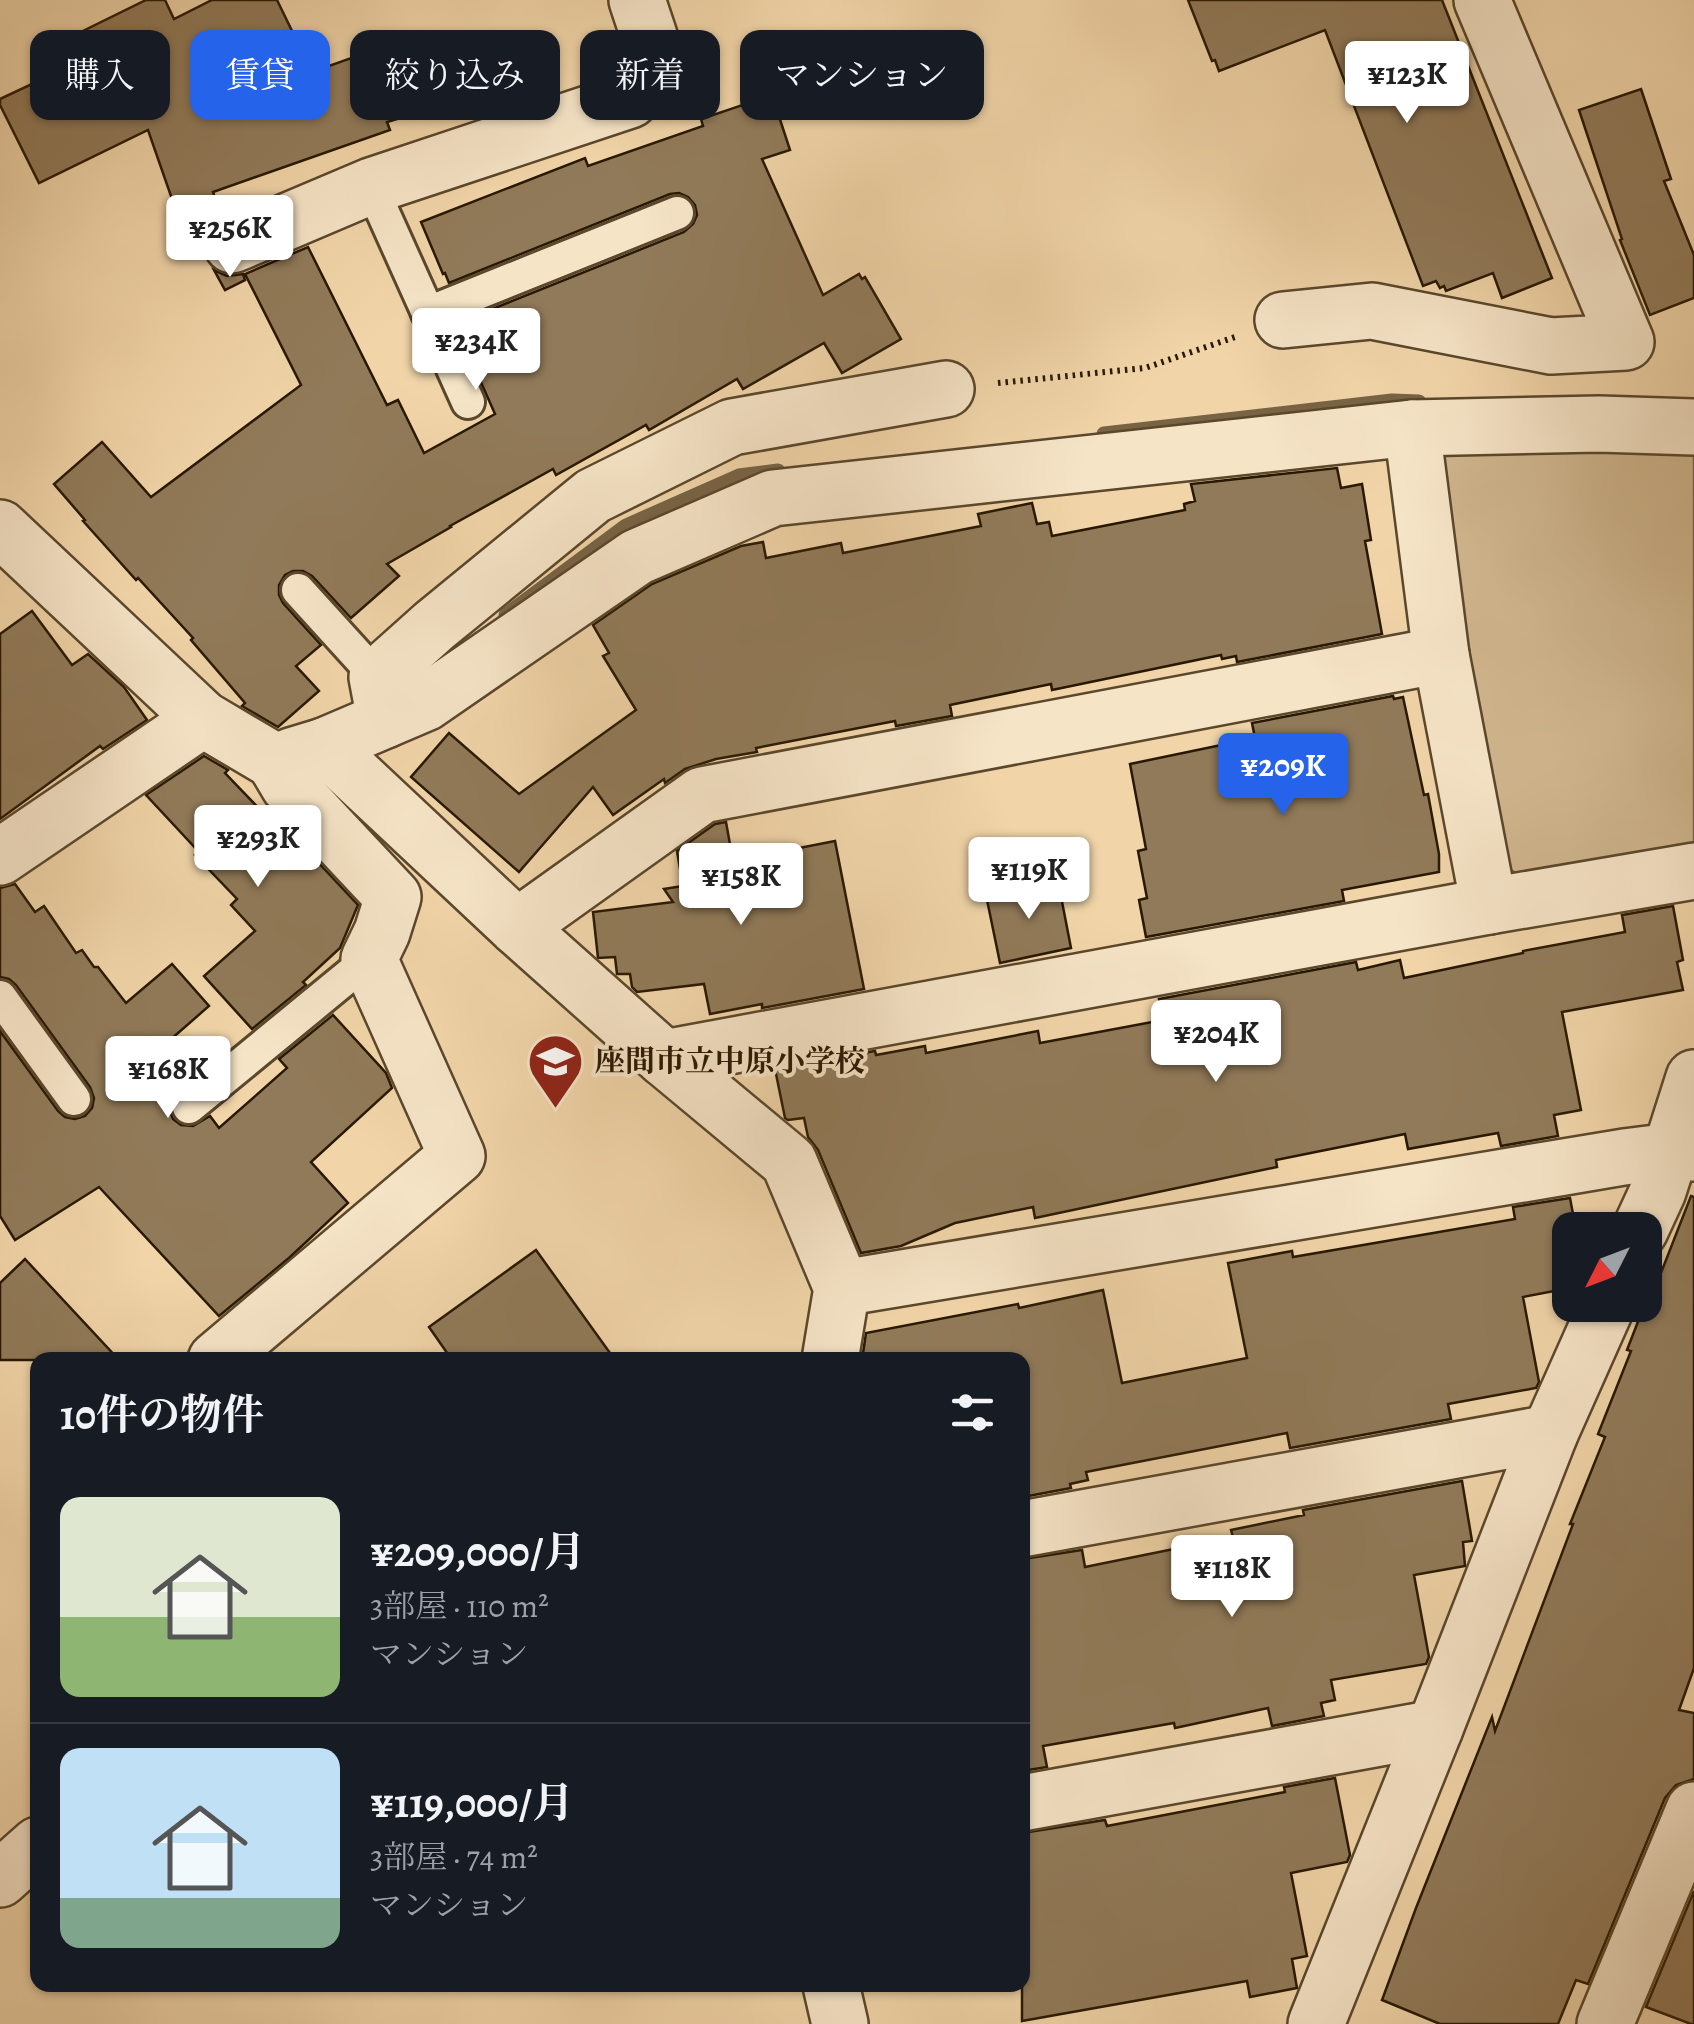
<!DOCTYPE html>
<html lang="ja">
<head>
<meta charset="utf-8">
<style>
  :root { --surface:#171b24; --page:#242831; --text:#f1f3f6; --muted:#9ea1a6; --line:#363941; --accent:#2563eb }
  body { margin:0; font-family:Alegreya,"Noto Serif JP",serif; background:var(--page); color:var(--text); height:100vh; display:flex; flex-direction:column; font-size:38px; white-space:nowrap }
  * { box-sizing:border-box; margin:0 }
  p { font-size:32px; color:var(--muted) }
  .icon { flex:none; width:55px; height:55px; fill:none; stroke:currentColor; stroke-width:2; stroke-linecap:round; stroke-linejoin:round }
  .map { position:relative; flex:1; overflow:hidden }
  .side { position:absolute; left:30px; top:1352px; width:1000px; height:640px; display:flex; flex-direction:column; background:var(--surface); border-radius:20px; box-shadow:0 2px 8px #0004 }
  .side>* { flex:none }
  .guide { position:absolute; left:30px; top:30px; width:1000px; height:90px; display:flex; gap:20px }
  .needle { width:65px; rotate:228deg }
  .controls { position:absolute; left:1552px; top:1212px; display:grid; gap:20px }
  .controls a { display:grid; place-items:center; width:110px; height:110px; border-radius:20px; background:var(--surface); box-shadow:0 2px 8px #0004; font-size:50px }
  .price { position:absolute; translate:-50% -85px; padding:0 22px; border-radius:10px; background:#fff; color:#222; font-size:32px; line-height:65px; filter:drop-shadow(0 2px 5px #0008) }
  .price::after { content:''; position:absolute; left:50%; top:60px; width:30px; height:22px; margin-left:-15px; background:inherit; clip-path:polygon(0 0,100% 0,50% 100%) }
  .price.on { background:var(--accent); color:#fff }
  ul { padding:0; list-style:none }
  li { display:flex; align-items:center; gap:30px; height:250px; padding:0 30px }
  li+li { border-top:2px solid var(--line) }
  li span { display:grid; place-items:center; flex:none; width:280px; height:200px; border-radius:20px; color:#555 }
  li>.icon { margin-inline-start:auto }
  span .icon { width:120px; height:120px; fill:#fffc; stroke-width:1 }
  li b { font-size:42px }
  h2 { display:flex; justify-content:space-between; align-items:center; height:120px; padding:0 30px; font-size:42px }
  .tag { padding:0 35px; border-radius:20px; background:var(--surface); box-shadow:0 2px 8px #0004; font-size:35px; line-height:90px }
  .tag.on { background:var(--accent); color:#fff }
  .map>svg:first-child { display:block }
</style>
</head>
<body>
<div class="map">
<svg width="1694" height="2024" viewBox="0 0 1694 2024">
  <rect width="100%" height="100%" fill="#f1d5a9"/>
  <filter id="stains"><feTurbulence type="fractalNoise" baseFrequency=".002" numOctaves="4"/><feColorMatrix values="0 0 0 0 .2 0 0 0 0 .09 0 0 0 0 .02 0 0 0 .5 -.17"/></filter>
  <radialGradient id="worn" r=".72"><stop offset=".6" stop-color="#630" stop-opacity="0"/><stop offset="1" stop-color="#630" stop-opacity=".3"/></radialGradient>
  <!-- green -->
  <path fill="#cfb58d" stroke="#7c6648" stroke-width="2.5" d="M1437,440l257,5v404l-170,29 -23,-14 -43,-209z"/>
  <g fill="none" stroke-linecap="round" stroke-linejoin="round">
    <!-- stream -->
    <g stroke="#786344" stroke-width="15">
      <path d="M1104,434l288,-33 27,1"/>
      <path d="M506,615l120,-89 113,-50 39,-5"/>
    </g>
  </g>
  <!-- building -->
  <g fill="#917a59" stroke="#281802" stroke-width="2.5">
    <path d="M146,0h19l9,19 38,-19h65l35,72 76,-27 23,70 -24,7 3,8 -177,62 8,24 -14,11 -6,13 1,10 -30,-51 -24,-69 -109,53 -39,-78v-6l45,-21 -11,-23z"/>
    <path d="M1188,0h254l110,278 -50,20 -9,-25 -47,18 -2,-5 -4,2 -4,-7 -13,5 -98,-256 -106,41 -4,-11 -3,1z"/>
    <path d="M1641,89l30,90 -7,2 30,74v43l-44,17 -30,-75 2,-1 -43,-129z"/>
    <path d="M772,95l18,55 -28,9 61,136 36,-21 3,5 3,-2 36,62 -59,34 -18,-30 -81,46 -6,-10 -88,51 -3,-5 -90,50 -3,-6 -103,57 1,1 -64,37 12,12 -48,42 -39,-42 -9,-5h-10l-8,4 -6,10v10l4,8 38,42 -25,21 23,25 -41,36 -36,-21 3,-3 -54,-63 2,-2 -55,-60 -2,2 -53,-59 2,-1 -31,-36 48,-42 49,55 150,-112 -56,-111 63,-27 79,158 11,-5 26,53 71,-39 -28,-63 10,-5 -12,-26 219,-88 9,-8 4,-9 -2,-10 -7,-8 -9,-4 -9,1 -221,89 -4,-10 -2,1 -22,-52 164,-64 3,8 115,-40 -2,-7z"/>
    <path d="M214,270l13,6 16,-2 2,6 -20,10z"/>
    <path d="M1337,468l4,20 21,-4 9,56 -6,1 17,93 -145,28 -1,-6 -14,3 -1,-4 -169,35 -1,-6 -101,21 2,11 -56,10 -1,-5 -139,27 1,4 -41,7 -31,10 -20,14 -1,-4 -51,36 -20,-28 -74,85 -108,-95 38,-44 70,61 117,-84 -33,-54 6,-3 -16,-28 59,-41 89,-38 22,-4 3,16 75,-15 2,10 138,-27 -3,-12 54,-11 5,21 12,-2 3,14 133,-26 -1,-6 11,-3 -4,-17z"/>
    <path d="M32,611l40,54 16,-11 36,33 23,33 -44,29 -3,-3 -100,73v-185z"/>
    <path d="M1393,696l1,3 9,-2 21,98 4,-1 11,60v18l-97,18 2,11 -198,36 -7,-37 8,-2 -9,-47 8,-2 -16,-85 125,-26 -3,-15z"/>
    <path d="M204,756l24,14 -3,3 70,73 4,-4 59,63 -18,43 -37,34 3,3 -54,44 -48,-53 51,-45 -24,-26 6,-6 -42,-44 4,-3 -53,-57z"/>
    <path d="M726,822l7,39 102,-20 29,148 -102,19v-4l-52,10 -6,-30 -67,8 -5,-5 -2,-13h-13l-2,-17 -17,1 -5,-46 80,-10 -9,-13 19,-3 -6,-35 38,-27z"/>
    <path d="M1058,881l13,67 -71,15 -14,-68z"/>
    <path d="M15,884l20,28 9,-6 32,47 6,-3 12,17h4l28,36 46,-39 37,42 -47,41 25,36 -11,9 -6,9v10l3,8 8,6 12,1 17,-10 9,12 68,-60 -8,-9 54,-44 53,58 6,15 -81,74 37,41 -59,55 -70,58 -120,-129 -84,53 -15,-24v-185l58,80 7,6 10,2 10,-3 7,-8 2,-10 -4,-11 -74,-102 -7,-6 -9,-2v-89z"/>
    <path d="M1673,906l10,54 -6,2 6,28 -121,22 19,98 -27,5 4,21 -57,10 -3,-13 -90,16 -3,-15 -129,26 1,7 -242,51 -2,-11 -78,16 -54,23 -40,7 -43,-103 -10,-13 -4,-19 -16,2 -3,-2 -10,-49 100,-18 1,4 49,-9 1,7 112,-22 2,12 123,-23 -4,-21 197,-37 2,8 42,-10 4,18 119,-25v-2l102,-19 -3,-17z"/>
    <path d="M1691,1196l3,1v471l-15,42 15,3v66l-18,6 -11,13 -77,186 -12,-4 -18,44h-118l-58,-24 34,-92 76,-191 3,14 78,-207h-3l35,-87 -7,-3 33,-83 -4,-1 19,-49h4z"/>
    <path d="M1570,1198l6,32h-6v58l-47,9 16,85 -3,6 -88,16 3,15 -161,29 -3,-15 -201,39 2,8 -18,4 1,4 -48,9 -1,-137h-160l4,-27 152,-29 1,4 84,-18 19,93 125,-25 -19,-95 64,-12 1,6 222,-38 -2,-12z"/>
    <path d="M536,1250l79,110h-163l-23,-33z"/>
    <path d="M25,1259l94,101h-119v-77z"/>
    <path d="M1462,1481l10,60 -9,1 2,24 -51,9 15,82 -3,7 -95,16 4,20 -14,3 3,13 -52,10 -4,-18 -93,20 -1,-5 -131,23 4,21 -25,4 1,-212 59,-9 3,17 148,-30 -2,-7 73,-15 -1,-5z"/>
    <path d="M1335,1778l15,77 -3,7 -56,11 16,83 -15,3 5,29 -47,9 -3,-16 -225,40v-188l83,-13 2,6 178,-34 -1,-5z"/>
    <path d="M1694,1891v133h-3l-45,-17z"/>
  </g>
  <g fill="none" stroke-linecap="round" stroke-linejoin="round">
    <defs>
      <g id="service">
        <path d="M371,186l97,216"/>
        <path d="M428,313l249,-100"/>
        <path d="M298,590l79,87"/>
        <path d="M0,997l74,102"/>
        <path d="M189,1107l180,-148"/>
      </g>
      <g id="minor">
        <path d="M232,245l139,-59 259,-86 30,-31 -23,-69"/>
        <path d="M1283,320l89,-9 179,35 75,-4 -144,-342"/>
        <path d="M1412,428l29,227 48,251"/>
        <path d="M0,528l203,191 71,42 15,25 104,111 -11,35 -13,27 88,197 -241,204"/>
        <path d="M385,720l-8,-43 57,-51 159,-130 139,-69 214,-38"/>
        <path d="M324,746l101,-43 212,-146 136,-59 639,-70 187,-4 95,3"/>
        <path d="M291,756l33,-10 193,181 147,131 125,104 53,126 -12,72"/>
        <path d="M0,857l203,-138"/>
        <path d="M517,927l185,-132 739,-140"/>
        <path d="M664,1058l825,-152 205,-35"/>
        <path d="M1640,1230l18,-39 36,-113"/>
        <path d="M842,1288l782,-131 48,-6 22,2"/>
        <path d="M1022,1529l528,-96"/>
        <path d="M1022,1803l413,-75"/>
        <path d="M0,1879l38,-34"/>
        <path d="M831,1985l9,39"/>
        <path d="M1316,2024l119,-296 115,-295 57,-128"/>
        <path d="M1605,2024l89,-214"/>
      </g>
    </defs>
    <!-- service casing -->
    <use href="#service" stroke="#5a472c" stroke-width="38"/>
    <!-- minor casing -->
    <use href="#minor" stroke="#5a472c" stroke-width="60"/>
    <!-- path -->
    <path stroke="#281802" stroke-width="6" stroke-dasharray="2.5 5" stroke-linecap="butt" d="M998,383l147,-15 90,-31"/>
    <!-- service -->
    <use href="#service" stroke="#f6e4c7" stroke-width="32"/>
    <!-- minor -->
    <use href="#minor" stroke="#f6e4c7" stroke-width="55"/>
  </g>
  <!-- icons -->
  <defs>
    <symbol id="school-pin" viewBox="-11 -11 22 30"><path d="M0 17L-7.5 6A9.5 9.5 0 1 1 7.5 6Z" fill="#8f2418" stroke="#f6e4c7"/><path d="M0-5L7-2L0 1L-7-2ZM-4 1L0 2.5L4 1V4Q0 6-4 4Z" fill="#fff"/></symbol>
  </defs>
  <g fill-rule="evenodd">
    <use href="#school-pin" x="524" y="1030" width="63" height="86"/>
  </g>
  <g text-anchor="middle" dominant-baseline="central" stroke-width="8" stroke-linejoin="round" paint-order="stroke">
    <!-- poi labels -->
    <g font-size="30" font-weight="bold" fill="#281802" stroke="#f6e4c7" text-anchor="start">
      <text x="595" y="1061">座間市立中原小学校</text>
    </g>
  </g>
  <rect width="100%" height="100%" filter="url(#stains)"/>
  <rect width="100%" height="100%" fill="url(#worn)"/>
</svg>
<div class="controls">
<a><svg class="needle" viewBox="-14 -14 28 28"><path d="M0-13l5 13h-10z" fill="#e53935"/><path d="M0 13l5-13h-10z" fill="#9ea1a6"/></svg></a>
</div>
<b class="price" style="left:1407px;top:126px">¥123K</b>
<b class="price" style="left:230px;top:280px">¥256K</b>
<b class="price" style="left:476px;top:393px">¥234K</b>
<b class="price on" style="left:1283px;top:818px">¥209K</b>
<b class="price" style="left:258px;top:890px">¥293K</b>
<b class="price" style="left:1029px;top:922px">¥119K</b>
<b class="price" style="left:741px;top:928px">¥158K</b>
<b class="price" style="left:1216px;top:1085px">¥204K</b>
<b class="price" style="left:168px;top:1121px">¥168K</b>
<b class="price" style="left:1232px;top:1620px">¥118K</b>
<div class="guide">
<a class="tag">購入</a>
<a class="tag on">賃貸</a>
<a class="tag">絞り込み</a>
<a class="tag">新着</a>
<a class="tag">マンション</a>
</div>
<section class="side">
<h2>10件の物件<svg class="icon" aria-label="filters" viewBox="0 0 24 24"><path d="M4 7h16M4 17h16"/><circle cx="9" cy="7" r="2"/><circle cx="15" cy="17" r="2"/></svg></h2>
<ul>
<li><span style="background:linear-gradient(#dfe7d0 60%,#8fb573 0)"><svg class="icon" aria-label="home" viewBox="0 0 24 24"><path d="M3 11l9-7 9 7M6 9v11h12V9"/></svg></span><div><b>¥209,000/月</b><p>3部屋 · 110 m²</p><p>マンション</p></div></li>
<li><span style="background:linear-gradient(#bfe0f5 75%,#7fa58c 0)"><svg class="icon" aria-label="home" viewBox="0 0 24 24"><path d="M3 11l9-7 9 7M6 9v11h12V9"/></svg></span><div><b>¥119,000/月</b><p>3部屋 · 74 m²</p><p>マンション</p></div></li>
</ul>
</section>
</div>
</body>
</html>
